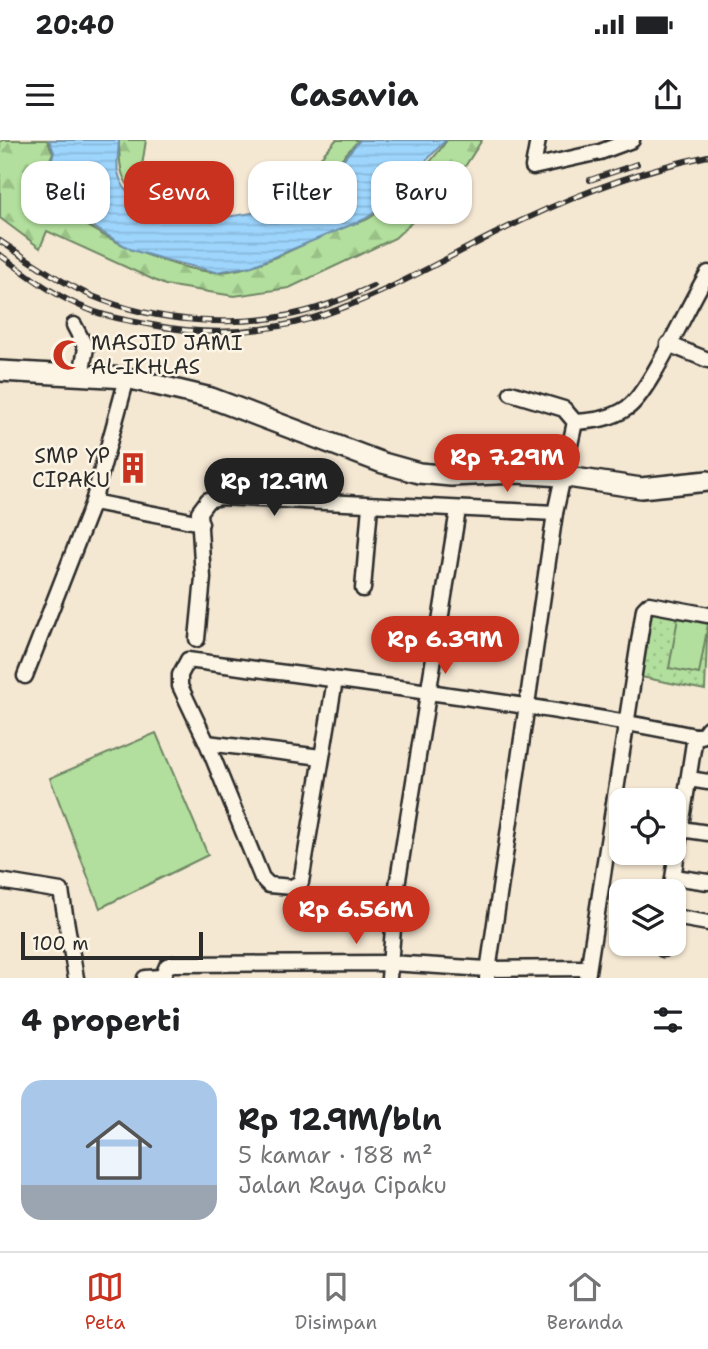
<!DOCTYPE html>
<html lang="id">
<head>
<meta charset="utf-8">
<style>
  :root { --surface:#fff; --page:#f2f2f2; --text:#202124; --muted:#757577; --line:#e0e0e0; --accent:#c8321e }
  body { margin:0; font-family:"Shantell Sans",sans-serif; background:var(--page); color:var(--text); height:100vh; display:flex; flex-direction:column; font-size:26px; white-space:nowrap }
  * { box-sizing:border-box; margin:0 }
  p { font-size:23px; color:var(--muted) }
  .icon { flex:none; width:38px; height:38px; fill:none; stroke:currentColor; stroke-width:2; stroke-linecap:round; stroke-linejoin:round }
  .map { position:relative; height:838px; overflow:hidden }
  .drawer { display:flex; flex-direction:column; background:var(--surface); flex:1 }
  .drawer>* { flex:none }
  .banner { position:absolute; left:21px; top:21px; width:667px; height:63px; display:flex; gap:14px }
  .buttons { position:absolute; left:609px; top:648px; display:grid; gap:14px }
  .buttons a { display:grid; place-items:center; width:77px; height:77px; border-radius:14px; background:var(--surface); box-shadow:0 2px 5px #0004; font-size:35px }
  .scale { position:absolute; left:21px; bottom:18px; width:182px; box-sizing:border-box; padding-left:7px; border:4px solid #2b2b2b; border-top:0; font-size:19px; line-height:24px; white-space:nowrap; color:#2b2b2b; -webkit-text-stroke:5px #fcf5e5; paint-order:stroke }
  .price { position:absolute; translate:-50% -60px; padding:0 16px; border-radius:24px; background:var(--accent); color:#fff; font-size:23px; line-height:46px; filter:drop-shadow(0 2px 4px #0008) }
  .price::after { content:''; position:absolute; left:50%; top:42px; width:21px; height:16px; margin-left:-10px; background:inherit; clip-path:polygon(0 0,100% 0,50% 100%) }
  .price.on { background:#222; color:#fff }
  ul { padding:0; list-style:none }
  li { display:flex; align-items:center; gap:21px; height:175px; padding:0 21px }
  li span { display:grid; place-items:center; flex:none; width:196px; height:140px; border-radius:21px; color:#555 }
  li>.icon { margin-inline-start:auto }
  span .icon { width:84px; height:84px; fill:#fffc; stroke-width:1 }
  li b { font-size:30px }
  h2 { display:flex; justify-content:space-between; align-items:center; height:84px; padding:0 21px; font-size:30px }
  .tag { padding:0 24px; border-radius:21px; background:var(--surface); box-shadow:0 2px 5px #0004; font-size:24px; line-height:63px }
  .tag.on { background:var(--accent); color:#fff }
  .status { display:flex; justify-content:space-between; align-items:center; height:49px; padding:0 35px; background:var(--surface); direction:ltr }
  .status svg { height:19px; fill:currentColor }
  header { display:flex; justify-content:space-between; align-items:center; height:91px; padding:0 21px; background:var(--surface); font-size:32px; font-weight:700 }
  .tabs { display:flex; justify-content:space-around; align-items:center; height:98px; border-top:2px solid var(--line); background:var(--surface); font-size:19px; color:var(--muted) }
  .tabs a { display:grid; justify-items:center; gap:4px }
  .tabs .on { color:var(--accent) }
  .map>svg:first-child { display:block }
</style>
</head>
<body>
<div class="status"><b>20:40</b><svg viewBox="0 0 49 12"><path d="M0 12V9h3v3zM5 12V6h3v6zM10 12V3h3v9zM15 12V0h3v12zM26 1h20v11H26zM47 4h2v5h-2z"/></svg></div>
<header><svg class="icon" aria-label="menu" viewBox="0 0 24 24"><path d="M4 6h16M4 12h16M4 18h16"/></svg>Casavia<svg class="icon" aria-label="share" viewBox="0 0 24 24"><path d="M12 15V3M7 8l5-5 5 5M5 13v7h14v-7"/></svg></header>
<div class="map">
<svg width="708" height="838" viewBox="0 0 708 838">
  <defs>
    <pattern id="forest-firs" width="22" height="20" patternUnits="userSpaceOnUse" patternTransform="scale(1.75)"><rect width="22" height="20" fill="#b2df9d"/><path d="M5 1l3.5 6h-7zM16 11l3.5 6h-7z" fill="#99c087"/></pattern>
    <pattern id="park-dots" width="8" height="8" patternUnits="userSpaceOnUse" patternTransform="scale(1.75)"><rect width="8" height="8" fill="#b2df9d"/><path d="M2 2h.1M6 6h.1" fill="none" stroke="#99c087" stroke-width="1.8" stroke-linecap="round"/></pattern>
    <pattern id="water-rules" width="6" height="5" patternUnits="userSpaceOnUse" patternTransform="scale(1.75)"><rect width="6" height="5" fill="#9dd5fd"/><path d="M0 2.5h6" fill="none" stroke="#87b7d9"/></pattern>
  </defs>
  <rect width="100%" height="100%" fill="#f5e8d3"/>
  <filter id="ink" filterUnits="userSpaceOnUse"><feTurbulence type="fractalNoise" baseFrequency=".0143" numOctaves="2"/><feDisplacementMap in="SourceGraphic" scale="14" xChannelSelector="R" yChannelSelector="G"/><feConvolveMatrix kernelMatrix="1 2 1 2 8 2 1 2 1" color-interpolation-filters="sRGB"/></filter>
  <g filter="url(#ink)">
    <!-- forest -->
    <g fill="url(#forest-firs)" stroke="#6e8564" stroke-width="2">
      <path d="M3,0h44l6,12c-2,7 -9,18 -8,25 3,46 134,97 174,95 45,-3 83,-29 124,-45 8,-3 18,-4 25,-8 24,-15 63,-55 79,-79h35l-27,42 -60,56 -106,50 -55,8 -69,-11 -118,-54 -7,17 -40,-30v-76z"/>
      <path d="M119,0h27l-7,46 6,20c-23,-24 -26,-32 -26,-66z"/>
      <path d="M336,0h23l-29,31 -11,-12z"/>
    </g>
    <!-- park -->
    <path fill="url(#park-dots)" stroke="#6e8564" stroke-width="2" d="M649,465l59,10 -3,75 -69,-14z"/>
    <!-- pitch -->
    <g fill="#b2df9d" stroke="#6e8564" stroke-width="2">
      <path d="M678,478l30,6 -9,50 -30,-6z"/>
      <path d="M156,593l52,122 -108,53 -50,-130z"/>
    </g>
    <!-- water -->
    <path fill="url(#water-rules)" stroke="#6f91a9" stroke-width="2" d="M49,0h70c0,10 -3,23 -1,32 15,66 142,47 185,25 23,-12 39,-38 57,-57h86l-65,68 -16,11 -113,47 -36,6 -46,-11 -38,-11 -65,-39 -10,-11 -10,-24 7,-24z"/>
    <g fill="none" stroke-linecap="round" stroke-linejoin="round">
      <defs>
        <g id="street">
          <path d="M538,0l-5,27 67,-15 32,-12"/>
          <path d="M74,185l12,23 -5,27"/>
          <path d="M668,204l40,16"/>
          <path d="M575,282c18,-1 36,-3 52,-14 23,-15 62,-106 81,-135"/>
          <path d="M93,362l108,21"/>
          <path d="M363,449l7,-83"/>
          <path d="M197,499l6,-61 -4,-66 9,-12 13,-3 334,16"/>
          <path d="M25,536l68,-174 34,-124"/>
          <path d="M335,540l-34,202 -9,5 -23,-2 -7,-7 -55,-135 -27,-57v-11l8,-15c169,23 340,42 507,76"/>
          <path d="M695,596h7l6,-8"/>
          <path d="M207,603l114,14"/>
          <path d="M689,639l19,3"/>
          <path d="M681,689l27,4"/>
          <path d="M674,737l34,5"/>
          <path d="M0,741l61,10 15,87"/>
          <path d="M671,751l24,-155"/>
          <path d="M674,777l34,6"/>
          <path d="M663,809l1,-6"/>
          <path d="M145,838l17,-1"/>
          <path d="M162,838l5,-12 6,-2 217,-1 97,6 101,-1"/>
          <path d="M389,838l7,-86 62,-382"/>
          <path d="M487,838l68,-465 20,-91 -11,-13 -53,-16"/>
          <path d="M587,838l57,-369 5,-5 59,11"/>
        </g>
        <path id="secondary" d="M0,231l127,7 84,20 172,65 36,10 32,3 66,-3 44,3 80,12 67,-7"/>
      </defs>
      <!-- street casing -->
      <use href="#street" stroke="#2b2b2b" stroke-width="19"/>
      <!-- secondary casing -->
      <use href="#secondary" stroke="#2b2b2b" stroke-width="24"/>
      <!-- street -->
      <use href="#street" stroke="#fcf5e5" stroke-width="14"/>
      <!-- secondary -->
      <use href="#secondary" stroke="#fcf5e5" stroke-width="19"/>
      <defs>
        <g id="rail">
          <path d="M590,40l47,-16"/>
          <path d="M0,101c29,19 60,41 92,55 63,26 145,33 211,16 24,-6 48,-16 70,-26"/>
          <path d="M0,115c28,20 57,43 90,55 20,8 41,11 62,15 152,30 242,-44 371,-105 60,-28 121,-51 185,-64"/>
        </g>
      </defs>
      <!-- rail casing -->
      <use href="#rail" stroke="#2b2b2b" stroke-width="6"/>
      <!-- rail -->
      <use href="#rail" stroke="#fcf5e5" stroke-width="3.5" stroke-dasharray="10" stroke-linecap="butt"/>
    </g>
  </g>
  <!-- icons -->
  <defs>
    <symbol id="mosque-bare" viewBox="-9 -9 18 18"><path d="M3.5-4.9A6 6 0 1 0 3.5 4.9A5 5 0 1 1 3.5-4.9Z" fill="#c8321e" stroke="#fcf5e5" stroke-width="2.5" paint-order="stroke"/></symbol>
    <symbol id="building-bare" viewBox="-9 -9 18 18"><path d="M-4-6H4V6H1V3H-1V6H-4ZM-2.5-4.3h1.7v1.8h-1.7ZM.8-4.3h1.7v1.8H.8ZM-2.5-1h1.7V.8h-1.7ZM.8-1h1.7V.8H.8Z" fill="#c8321e" stroke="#fcf5e5" stroke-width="2.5" paint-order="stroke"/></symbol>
  </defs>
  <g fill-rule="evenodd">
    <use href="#mosque-bare" x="46" y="193" width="44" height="44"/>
    <use href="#building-bare" x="111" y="306" width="44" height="44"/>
  </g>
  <g text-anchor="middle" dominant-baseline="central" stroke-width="5" stroke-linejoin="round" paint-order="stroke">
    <!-- poi labels -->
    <g font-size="21" fill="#2b2b2b" stroke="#fcf5e5" text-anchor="start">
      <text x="91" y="203">MASJID JAMI<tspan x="91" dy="24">AL-IKHLAS</tspan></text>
      <text x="110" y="316" text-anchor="end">SMP YP<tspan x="110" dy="24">CIPAKU</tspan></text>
    </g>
  </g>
</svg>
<div class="buttons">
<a><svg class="icon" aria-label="locate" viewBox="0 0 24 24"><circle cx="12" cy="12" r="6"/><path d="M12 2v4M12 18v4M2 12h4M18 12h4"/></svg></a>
<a><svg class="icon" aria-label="layers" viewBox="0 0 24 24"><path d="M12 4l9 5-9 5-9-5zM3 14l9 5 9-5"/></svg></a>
</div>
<div class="scale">100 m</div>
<b class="price" style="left:507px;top:354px">Rp 7.29M</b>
<b class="price on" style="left:274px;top:378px">Rp 12.9M</b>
<b class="price" style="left:445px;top:536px">Rp 6.39M</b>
<b class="price" style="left:356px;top:806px">Rp 6.56M</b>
<div class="banner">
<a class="tag">Beli</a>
<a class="tag on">Sewa</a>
<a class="tag">Filter</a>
<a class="tag">Baru</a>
</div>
</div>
<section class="drawer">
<h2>4 properti<svg class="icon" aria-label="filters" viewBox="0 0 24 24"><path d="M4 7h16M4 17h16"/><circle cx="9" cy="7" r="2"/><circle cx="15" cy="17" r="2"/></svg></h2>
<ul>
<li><span style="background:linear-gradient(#a9c7e8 75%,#9aa5b1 0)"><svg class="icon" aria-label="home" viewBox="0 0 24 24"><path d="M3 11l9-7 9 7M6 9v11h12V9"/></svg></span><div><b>Rp 12.9M/bln</b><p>5 kamar · 188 m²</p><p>Jalan Raya Cipaku</p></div></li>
</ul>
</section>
<nav class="tabs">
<a class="on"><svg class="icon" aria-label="map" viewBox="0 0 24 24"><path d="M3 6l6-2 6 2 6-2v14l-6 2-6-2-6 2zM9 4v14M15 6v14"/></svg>Peta</a>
<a><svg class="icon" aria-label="saved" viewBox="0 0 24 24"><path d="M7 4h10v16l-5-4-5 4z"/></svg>Disimpan</a>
<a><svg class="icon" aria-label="home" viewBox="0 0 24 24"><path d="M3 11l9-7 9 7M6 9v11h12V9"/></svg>Beranda</a>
</nav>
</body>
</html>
